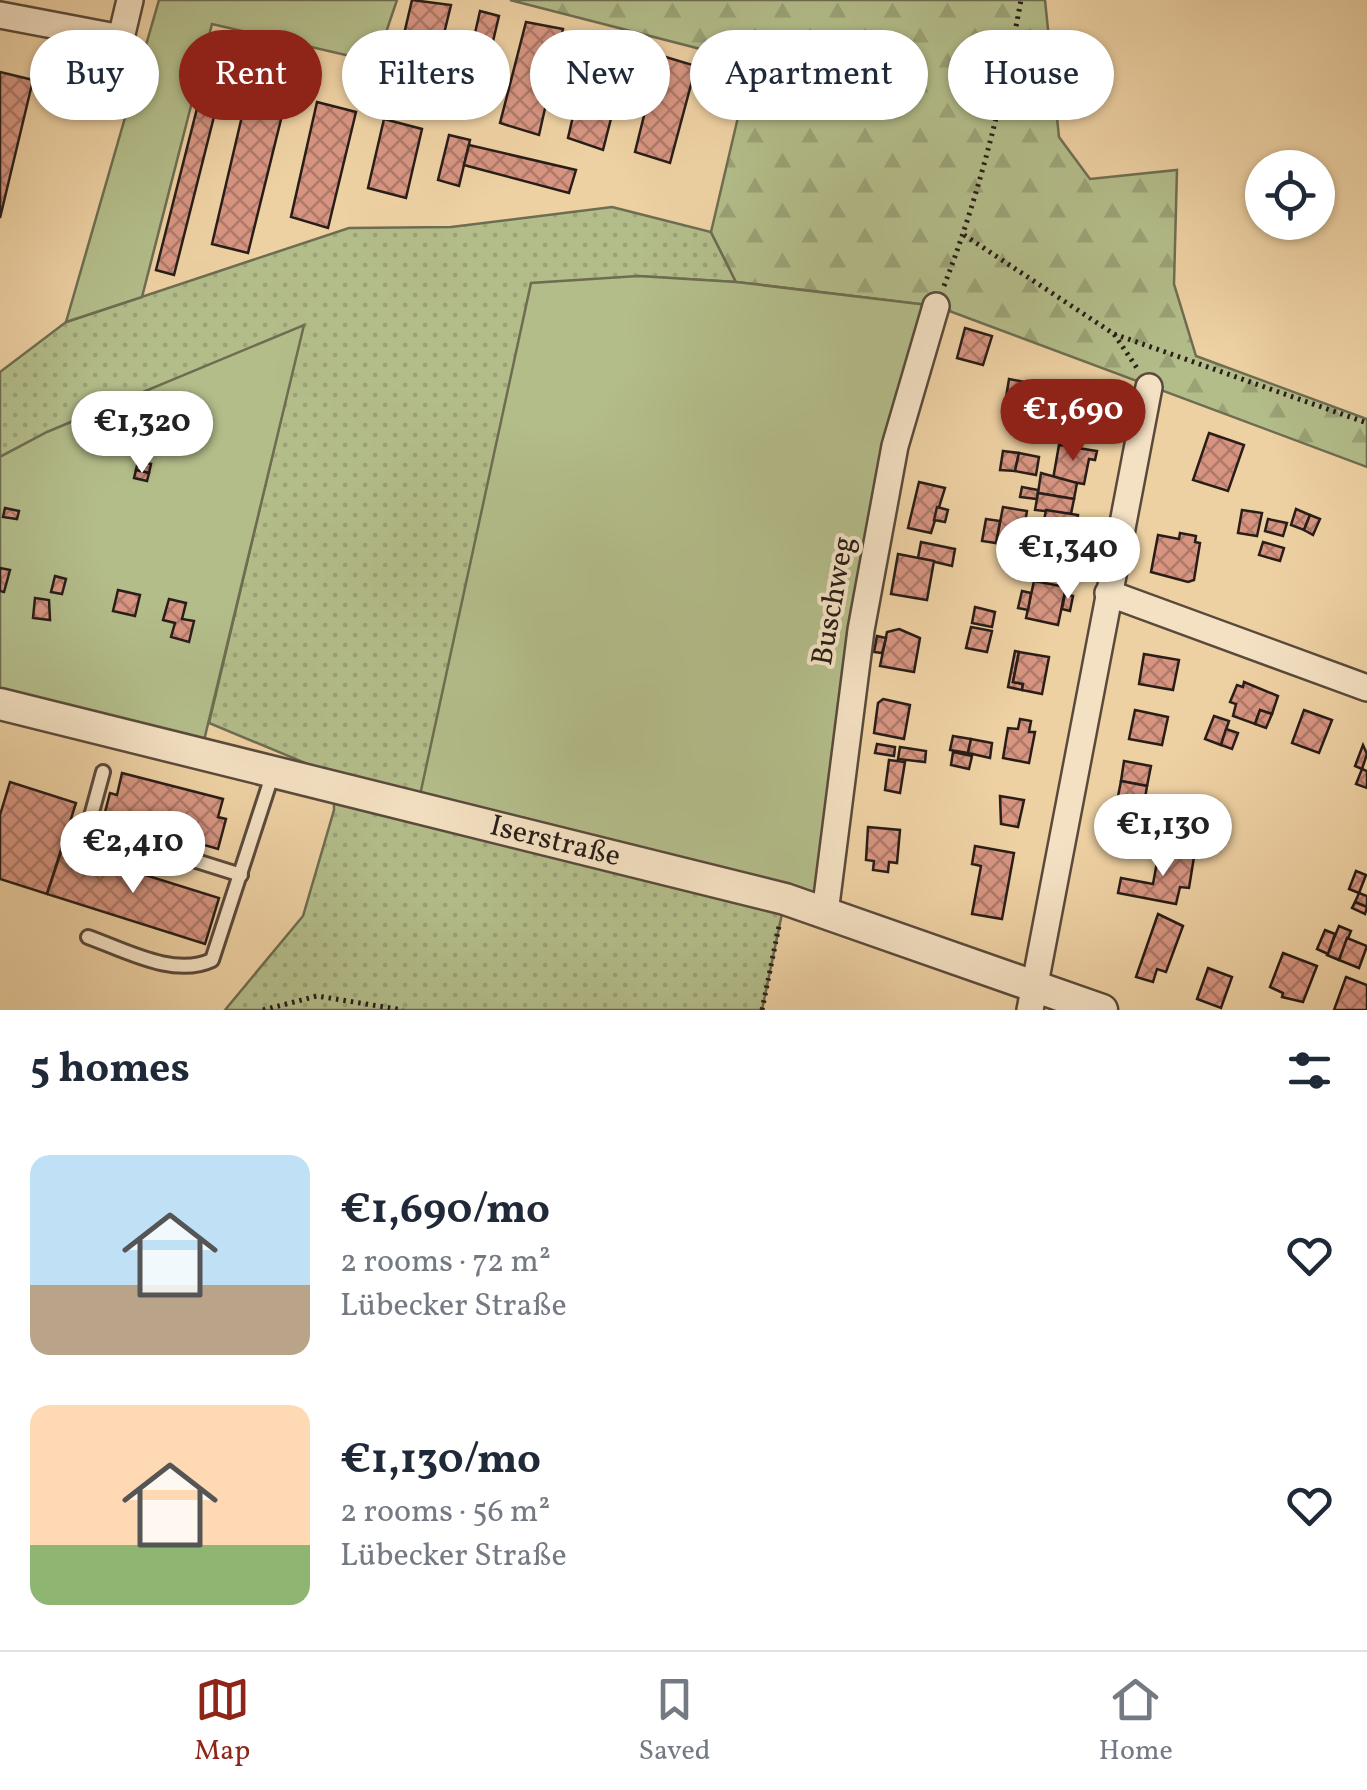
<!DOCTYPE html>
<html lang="en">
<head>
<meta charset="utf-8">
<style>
  :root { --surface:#fff; --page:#f2f2f3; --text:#1f2937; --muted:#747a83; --line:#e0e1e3; --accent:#8f2418 }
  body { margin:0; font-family:Vollkorn,serif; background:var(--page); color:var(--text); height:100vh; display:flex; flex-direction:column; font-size:38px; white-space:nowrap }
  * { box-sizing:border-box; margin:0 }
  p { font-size:32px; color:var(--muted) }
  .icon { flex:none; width:55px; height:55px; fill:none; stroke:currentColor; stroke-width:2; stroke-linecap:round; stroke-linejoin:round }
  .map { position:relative; height:1010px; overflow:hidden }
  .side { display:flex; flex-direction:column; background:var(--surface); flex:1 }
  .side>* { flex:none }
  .banner { position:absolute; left:30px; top:30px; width:1308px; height:90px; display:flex; gap:20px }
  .fabs { position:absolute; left:1245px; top:150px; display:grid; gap:20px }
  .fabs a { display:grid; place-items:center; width:90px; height:90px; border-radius:50%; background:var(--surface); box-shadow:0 2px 8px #0004; font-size:50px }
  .price { position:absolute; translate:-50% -85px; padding:0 22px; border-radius:35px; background:#fff; color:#222; font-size:32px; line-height:65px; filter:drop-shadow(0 2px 5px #0008) }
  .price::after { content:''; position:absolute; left:50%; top:60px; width:30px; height:22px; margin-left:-15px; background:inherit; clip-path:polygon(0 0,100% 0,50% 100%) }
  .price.on { background:var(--accent); color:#fff }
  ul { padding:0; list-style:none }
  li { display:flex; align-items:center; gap:30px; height:250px; padding:0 30px }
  li span { display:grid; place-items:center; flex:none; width:280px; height:200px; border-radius:20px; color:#555 }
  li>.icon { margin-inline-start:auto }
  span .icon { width:120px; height:120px; fill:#fffc; stroke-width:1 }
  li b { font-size:42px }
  h2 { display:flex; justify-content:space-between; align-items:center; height:120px; padding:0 30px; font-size:42px }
  .tag { padding:0 35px; border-radius:45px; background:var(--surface); box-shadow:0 2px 8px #0004; font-size:35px; line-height:90px }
  .tag.on { background:var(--accent); color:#fff }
  .menu { display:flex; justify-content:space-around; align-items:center; height:140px; border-top:2px solid var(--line); background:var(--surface); font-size:28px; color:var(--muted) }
  .menu a { display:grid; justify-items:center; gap:5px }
  .menu .on { color:var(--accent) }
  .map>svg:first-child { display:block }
</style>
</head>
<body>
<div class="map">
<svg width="1367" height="1010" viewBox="0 0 1367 1010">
  <defs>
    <pattern id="grass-dots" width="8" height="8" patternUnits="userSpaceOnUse" patternTransform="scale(2.5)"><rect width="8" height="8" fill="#b3bd8a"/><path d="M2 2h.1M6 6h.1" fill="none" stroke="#9aa276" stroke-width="1.8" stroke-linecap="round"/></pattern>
    <pattern id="forest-firs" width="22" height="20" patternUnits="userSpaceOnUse" patternTransform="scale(2.5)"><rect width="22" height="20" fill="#b3bd8a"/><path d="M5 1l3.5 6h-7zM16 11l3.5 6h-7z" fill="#9aa276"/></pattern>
    <pattern id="building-cross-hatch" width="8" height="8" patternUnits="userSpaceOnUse" patternTransform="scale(2.5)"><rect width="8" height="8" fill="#d79581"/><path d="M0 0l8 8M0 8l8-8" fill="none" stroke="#ae7969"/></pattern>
  </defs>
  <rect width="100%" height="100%" fill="#eed1a3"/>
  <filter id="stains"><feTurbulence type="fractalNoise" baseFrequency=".002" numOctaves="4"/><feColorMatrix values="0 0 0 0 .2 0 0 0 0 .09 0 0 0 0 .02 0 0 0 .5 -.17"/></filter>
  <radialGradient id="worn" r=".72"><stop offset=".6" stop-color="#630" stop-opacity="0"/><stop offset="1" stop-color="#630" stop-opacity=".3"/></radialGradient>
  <!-- grass -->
  <path fill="url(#grass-dots)" stroke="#6e6d51" stroke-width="2.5" d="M612,207l99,25 25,50 -98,-6 147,623 -23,111h-537l78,-94 31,-106v-25l70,19 -195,-81 94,-397 -255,106 -48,25v-85l66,-50 283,-94 102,-1z"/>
  <!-- forest -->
  <path fill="url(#forest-firs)" stroke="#6e6d51" stroke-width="2.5" d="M510,0h535l14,137 31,42 87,-9 -3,114 22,72 171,63v48l-431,-161 -200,-24 -25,-50 40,-170z"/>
  <!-- green -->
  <g fill="#b3bd8a" stroke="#6e6d51" stroke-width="2.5">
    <path d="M159,0h238l-21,62 -164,-38 -70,273 -76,25z"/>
    <path d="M638,276l98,6 200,24 -41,140 -70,467 -408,-104 114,-526z"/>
    <path d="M304,325l-103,428 -201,-49v-247l47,-25z"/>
  </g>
  <!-- building -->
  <g fill="url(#building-cross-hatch)" stroke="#281d18" stroke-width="2.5">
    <path d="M412,0l39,5 -24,98 -37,-9z"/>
    <path d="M480,11l19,5 -24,101 -18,-4z"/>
    <path d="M526,22l37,7 -24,106 -39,-12z"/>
    <path d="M591,38l38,10 -26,102 -35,-12z"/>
    <path d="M659,55l37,11 -26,97 -35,-11z"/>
    <path d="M0,72l33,8 -33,138z"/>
    <path d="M205,77l18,4 -49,194 -18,-5z"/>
    <path d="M250,82l38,9 -40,162 -36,-9z"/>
    <path d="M317,102l39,10 -28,116 -37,-11z"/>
    <path d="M384,119l38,10 -16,69 -38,-10z"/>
    <path d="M449,135l21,5 -11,46 -21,-6z"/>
    <path d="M469,145l107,25 -7,23 -105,-28z"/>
    <path d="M965,328l27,8 -9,29 -26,-7z"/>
    <path d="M1009,379l26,5 -3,20 22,3 -1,10 -49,-7z"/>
    <path d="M1209,433l35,12 -16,46 -35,-11z"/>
    <path d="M1059,445l38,6 -2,9 -6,-1 -5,25 -31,-5z"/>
    <path d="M1003,451l16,2 -4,18 -15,-1z"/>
    <path d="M1019,453l20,4 -3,18 -21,-4z"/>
    <path d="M138,461l13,3 -2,9 -13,-3z"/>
    <path d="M136,470l13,3 -2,8 -13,-3z"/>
    <path d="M1041,473l36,10 -3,16 -36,-6z"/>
    <path d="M919,482l26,6 -14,45 -23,-5z"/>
    <path d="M1022,487l16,3 -1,9 -17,-2z"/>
    <path d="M1038,493l36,6 -3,15 -36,-4z"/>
    <path d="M937,507l11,3 -3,12 -11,-2z"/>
    <path d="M1003,507l24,4 -6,36 -25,-4z"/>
    <path d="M5,508l14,3 -2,8 -14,-2z"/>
    <path d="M1296,509l14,6 -6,15 -13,-5z"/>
    <path d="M1046,510l32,5 -2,13 10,2 -2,13 -10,-2 -3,11 -32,-5z"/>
    <path d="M1242,510l20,3 -5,23 -19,-3z"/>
    <path d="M1310,515l10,4 -7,16 -9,-5z"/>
    <path d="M986,519l14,2 -4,22 -14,-2z"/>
    <path d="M1268,519l19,4 -4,13 -18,-5z"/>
    <path d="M1180,533l16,3 -1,6 5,1 -6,37 -6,2 -37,-10 7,-37 21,4z"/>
    <path d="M921,542l34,7 -3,17 -34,-8z"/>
    <path d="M1263,542l21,6 -4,13 -21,-6z"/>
    <path d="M898,554l36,7 -7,39 -36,-6z"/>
    <path d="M0,568l10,2 -6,22 -4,-1z"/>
    <path d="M55,576l11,3 -4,15 -11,-2z"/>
    <path d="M1034,581l32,6 -8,38 -32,-7z"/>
    <path d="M118,590l22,5 -5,21 -22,-5z"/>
    <path d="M1022,591l9,2 -3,17 -10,-2z"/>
    <path d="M1065,594l8,2 -3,15 -8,-2z"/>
    <path d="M35,598l14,2 1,20 -17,-2z"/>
    <path d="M169,599l17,4 -4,16 12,2 -5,21 -18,-5 4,-14 -12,-3z"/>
    <path d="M975,607l20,5 -3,15 -20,-4z"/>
    <path d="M971,627l21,4 -5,21 -21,-4z"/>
    <path d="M899,629l21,9 -6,34 -34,-6 7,-34z"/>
    <path d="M877,636l9,2 -4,15 -8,-1z"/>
    <path d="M1015,651l4,1 -6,30 10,2 -1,6 -14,-3z"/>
    <path d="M1019,652l30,5 -7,37 -20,-4 1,-6 -10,-2z"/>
    <path d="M1144,654l35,6 -6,30 -34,-6z"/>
    <path d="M1244,682l34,14 -6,18 -12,-4 -5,14 -22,-8 3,-12 -6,-2 7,-17 6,2z"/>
    <path d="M883,699l27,6 -6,34 -30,-6 4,-30z"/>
    <path d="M1135,710l33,7 -6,28 -33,-6z"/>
    <path d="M1260,710l12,4 -6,14 -11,-4z"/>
    <path d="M1304,710l28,10 -13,33 -27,-10z"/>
    <path d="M1214,716l15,5 -8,24 -16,-6z"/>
    <path d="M1020,719l11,2 -2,11h6l-6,31 -26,-5 5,-30 10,1z"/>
    <path d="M1226,729l12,4 -6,16 -11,-4z"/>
    <path d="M953,736l18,3 -3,14 -18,-3z"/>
    <path d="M971,739l21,4 -2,15 -22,-5z"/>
    <path d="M877,744l18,3 -1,9 -19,-3z"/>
    <path d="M1363,745l4,9 -5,15 -7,-3z"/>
    <path d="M900,747l26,4 -1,11 -27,-3z"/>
    <path d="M953,752l19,4 -3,13 -18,-4z"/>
    <path d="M889,760l16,2 -5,31 -15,-3z"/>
    <path d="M1124,761l27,5 -4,20 -26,-5z"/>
    <path d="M1362,769l5,2v17l-11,-4z"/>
    <path d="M122,773l101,26 -5,18 8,2 -8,30 -114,-33 6,-23 7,2z"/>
    <path d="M1121,781l26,5 -4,25 -27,-4z"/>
    <path d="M10,782l66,21 -29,91 -47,-15v-64z"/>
    <path d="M1000,796l24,4 -6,27 -17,-3z"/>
    <path d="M868,827l32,3 -3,33 -8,-1 -1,10 -15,-2 1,-9 -8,-1z"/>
    <path d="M975,846l39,7 -12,66 -30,-5 9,-48 -9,-2z"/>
    <path d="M62,849l157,49 -14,46 -158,-50z"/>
    <path d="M1159,851l35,6 -5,31 -9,-1 -4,17 -58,-11 3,-15 32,6z"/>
    <path d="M1356,871l10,4 -7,18 -10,-4z"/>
    <path d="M1359,893l8,3v11l-12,-5z"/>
    <path d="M1355,902l12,5 -2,7 -13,-6z"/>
    <path d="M1158,914l25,12 -17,46 -9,-3 -4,13 -17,-5z"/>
    <path d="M1339,926l12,5 -12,29 -12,-5z"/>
    <path d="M1325,930l10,4 -7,20 -11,-5z"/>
    <path d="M1347,938l20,8 -8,22 -20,-8z"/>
    <path d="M1283,953l34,13 -14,36 -21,-5 1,-4 -13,-6z"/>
    <path d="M1208,968l24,9 -11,31 -24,-9z"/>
    <path d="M1346,977l21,8v25h-33z"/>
  </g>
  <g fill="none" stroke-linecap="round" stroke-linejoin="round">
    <defs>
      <g id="service">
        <path d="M103,772l-12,44 13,16 137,43"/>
        <path d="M88,937c37,13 86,41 124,23l61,-187"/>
      </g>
      <g id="minor">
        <path d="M0,15l121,23 9,-38"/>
        <path d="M1108,593l259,95"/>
        <path d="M825,913l36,-283 34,-184 41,-140"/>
        <path d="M1030,1010l119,-623"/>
      </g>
      <g id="tertiary">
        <path id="s1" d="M0,704l785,195 317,111"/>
      </g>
    </defs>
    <!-- service casing -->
    <use href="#service" stroke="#5a4a3b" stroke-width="18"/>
    <!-- minor casing -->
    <use href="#minor" stroke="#5a4a3b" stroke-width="30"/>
    <!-- tertiary casing -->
    <use href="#tertiary" stroke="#5a4a3b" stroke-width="35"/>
    <!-- path -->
    <g stroke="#281d18" stroke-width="5" stroke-dasharray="2.5 5" stroke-linecap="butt">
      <path d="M964,235l150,99 23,34"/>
      <path d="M944,286c36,-93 59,-188 77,-286"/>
      <path d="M1114,334l253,89"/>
      <path d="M263,1010l54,-14 86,14"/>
      <path d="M762,1010l17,-84"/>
    </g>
    <!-- service -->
    <use href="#service" stroke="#f4e1c3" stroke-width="12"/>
    <!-- minor -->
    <use href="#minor" stroke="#f4e1c3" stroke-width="25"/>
    <!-- tertiary -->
    <use href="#tertiary" stroke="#f4e1c3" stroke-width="30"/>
  </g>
  <g text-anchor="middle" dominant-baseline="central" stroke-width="8" stroke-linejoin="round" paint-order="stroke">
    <!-- street labels -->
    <g font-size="30" fill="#281d18" stroke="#f4e1c3">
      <text transform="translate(834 601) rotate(-80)">Buschweg</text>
      <text stroke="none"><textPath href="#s1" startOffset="572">Iserstraße</textPath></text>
    </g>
  </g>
  <rect width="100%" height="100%" filter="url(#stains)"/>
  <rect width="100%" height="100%" fill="url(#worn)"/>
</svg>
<div class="fabs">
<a><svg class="icon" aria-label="locate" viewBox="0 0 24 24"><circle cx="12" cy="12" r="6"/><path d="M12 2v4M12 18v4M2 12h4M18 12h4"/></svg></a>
</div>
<b class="price on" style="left:1073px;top:464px">€1,690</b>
<b class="price" style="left:142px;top:476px">€1,320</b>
<b class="price" style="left:1068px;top:602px">€1,340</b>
<b class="price" style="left:1163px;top:879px">€1,130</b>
<b class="price" style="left:133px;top:896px">€2,410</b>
<div class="banner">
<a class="tag">Buy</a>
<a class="tag on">Rent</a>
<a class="tag">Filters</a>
<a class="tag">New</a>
<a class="tag">Apartment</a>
<a class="tag">House</a>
</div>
</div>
<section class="side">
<h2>5 homes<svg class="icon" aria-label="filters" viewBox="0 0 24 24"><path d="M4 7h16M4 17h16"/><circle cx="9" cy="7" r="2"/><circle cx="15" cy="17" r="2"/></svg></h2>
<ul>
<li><span style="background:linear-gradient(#bfe0f5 65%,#b9a48a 0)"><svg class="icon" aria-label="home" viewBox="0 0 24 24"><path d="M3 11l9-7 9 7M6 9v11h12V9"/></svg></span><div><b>€1,690/mo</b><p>2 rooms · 72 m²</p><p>Lübecker Straße</p></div><svg class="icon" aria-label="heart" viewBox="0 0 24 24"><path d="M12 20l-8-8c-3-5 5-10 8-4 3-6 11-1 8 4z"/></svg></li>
<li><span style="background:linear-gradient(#ffd9b3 70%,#8fb573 0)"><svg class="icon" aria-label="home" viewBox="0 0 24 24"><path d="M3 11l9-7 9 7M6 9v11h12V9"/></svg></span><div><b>€1,130/mo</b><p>2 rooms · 56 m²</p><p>Lübecker Straße</p></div><svg class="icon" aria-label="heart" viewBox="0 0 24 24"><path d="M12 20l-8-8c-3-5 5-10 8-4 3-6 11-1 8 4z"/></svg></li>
</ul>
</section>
<nav class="menu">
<a class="on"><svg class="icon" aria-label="map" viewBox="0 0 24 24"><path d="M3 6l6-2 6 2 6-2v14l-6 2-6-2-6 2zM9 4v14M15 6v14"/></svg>Map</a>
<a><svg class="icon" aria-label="saved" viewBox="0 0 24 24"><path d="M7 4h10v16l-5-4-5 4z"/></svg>Saved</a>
<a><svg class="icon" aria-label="home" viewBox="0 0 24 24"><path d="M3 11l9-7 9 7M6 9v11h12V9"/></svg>Home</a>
</nav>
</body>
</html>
